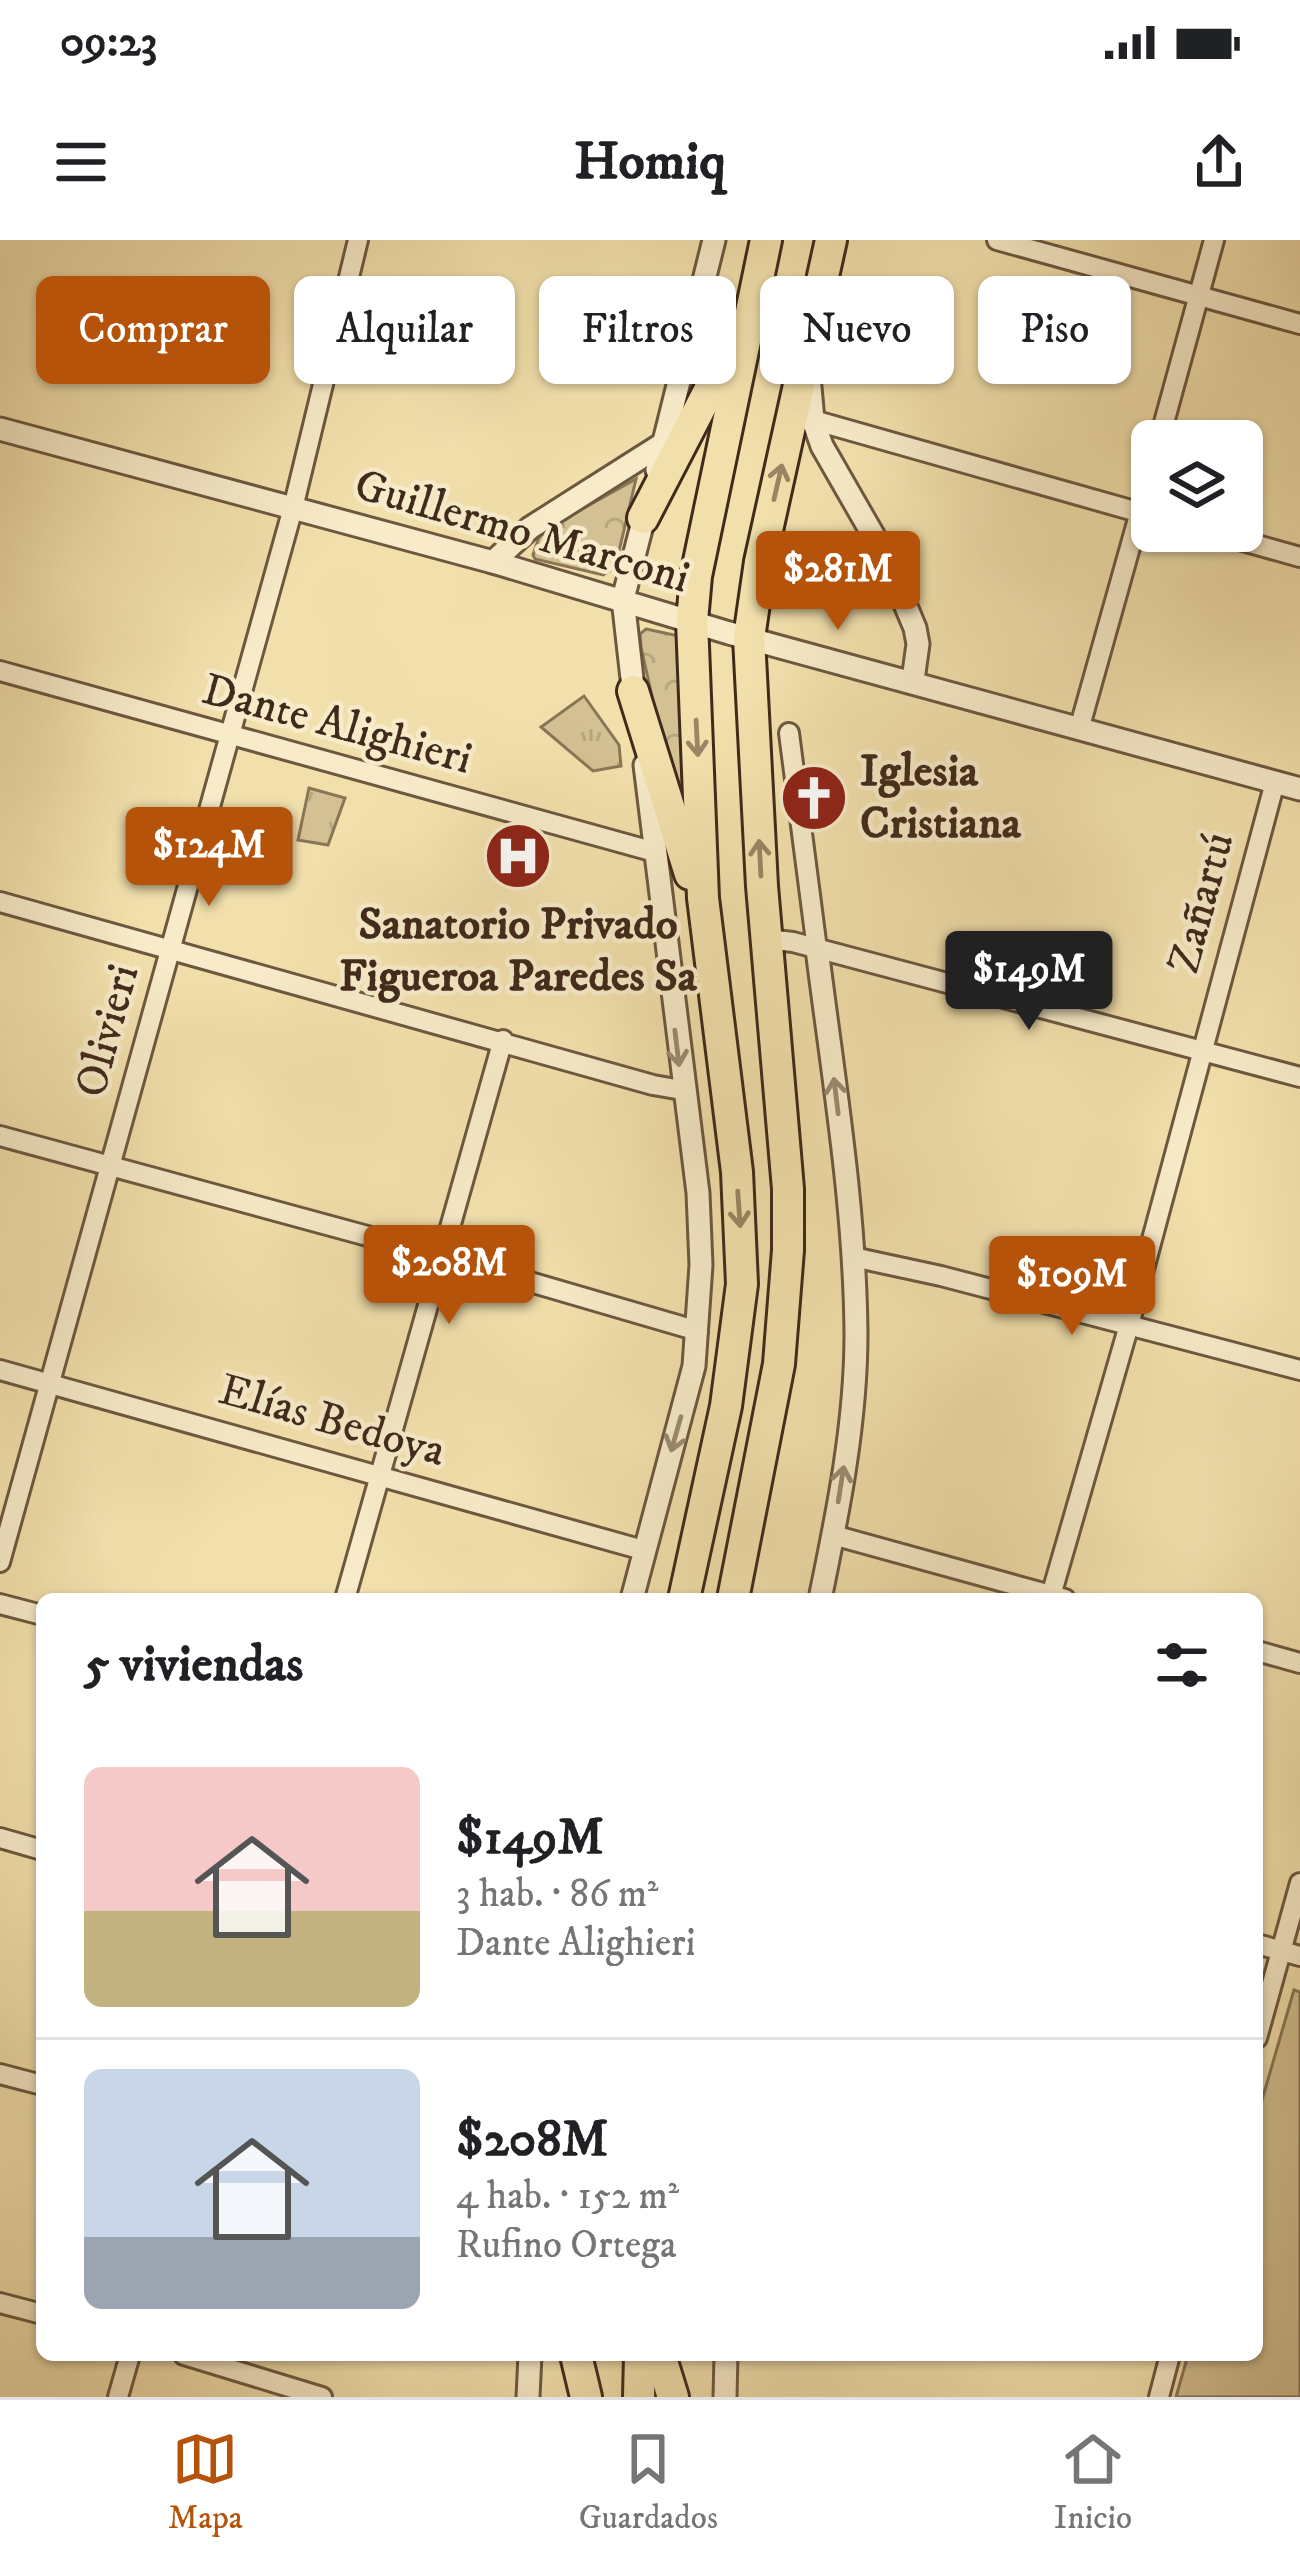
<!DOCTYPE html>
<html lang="es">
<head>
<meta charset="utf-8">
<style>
  :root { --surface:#fff; --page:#f2f2f2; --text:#202124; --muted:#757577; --line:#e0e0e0; --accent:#b45309 }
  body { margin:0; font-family:"IM FELL DW Pica",serif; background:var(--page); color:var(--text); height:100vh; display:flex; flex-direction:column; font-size:45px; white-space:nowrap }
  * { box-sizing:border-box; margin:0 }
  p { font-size:39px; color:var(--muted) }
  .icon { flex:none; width:66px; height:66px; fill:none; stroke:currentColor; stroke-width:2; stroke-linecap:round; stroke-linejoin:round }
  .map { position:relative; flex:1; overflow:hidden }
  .side { position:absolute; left:36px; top:1353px; width:1227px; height:768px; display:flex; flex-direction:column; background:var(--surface); border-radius:18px; box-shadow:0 3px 9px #0004 }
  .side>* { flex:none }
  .hud { position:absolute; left:36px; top:36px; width:1230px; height:108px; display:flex; gap:24px }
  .fabs { position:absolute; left:1131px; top:180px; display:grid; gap:24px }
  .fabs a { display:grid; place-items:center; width:132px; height:132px; border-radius:18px; background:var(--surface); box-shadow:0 3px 9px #0004; font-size:60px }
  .price { position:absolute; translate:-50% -102px; padding:0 27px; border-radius:12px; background:var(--accent); color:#fff; font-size:39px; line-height:78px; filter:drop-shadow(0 3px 6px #0008) }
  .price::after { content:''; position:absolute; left:50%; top:72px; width:36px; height:27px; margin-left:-18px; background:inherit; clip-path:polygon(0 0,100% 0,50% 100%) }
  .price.current { background:#222; color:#fff }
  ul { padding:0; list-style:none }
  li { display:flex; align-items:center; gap:36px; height:300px; padding:0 48px }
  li+li { border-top:3px solid var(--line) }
  li span { display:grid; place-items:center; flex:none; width:336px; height:240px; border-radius:18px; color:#555 }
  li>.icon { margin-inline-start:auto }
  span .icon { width:144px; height:144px; fill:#fffc; stroke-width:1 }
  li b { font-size:51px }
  h2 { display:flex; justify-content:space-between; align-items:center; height:144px; padding:0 48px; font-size:51px }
  .chip { padding:0 42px; border-radius:18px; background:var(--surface); box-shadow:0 3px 9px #0004; font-size:42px; line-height:108px }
  .chip.current { background:var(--accent); color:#fff }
  .status { display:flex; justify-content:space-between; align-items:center; height:84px; padding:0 60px; background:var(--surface); direction:ltr }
  .status svg { height:33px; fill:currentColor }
  header { display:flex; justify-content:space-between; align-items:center; height:156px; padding:0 48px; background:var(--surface); font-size:54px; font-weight:700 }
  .tabs { display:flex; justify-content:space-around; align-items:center; height:168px; border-top:3px solid var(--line); background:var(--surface); font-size:33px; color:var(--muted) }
  .tabs a { display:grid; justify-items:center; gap:6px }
  .tabs .current { color:var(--accent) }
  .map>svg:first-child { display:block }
</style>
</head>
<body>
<div class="status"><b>09:23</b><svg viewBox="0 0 49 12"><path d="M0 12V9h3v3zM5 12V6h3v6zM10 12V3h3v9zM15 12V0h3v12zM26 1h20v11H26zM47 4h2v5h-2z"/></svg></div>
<header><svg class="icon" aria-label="menu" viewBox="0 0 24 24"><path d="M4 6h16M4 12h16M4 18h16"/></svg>Homiq<svg class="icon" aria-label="share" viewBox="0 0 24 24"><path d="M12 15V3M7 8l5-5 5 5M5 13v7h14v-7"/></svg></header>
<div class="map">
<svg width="1300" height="2157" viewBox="0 0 1300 2157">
  <defs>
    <pattern id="grass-tufts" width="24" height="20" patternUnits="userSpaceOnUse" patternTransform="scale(3)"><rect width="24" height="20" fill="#d4c193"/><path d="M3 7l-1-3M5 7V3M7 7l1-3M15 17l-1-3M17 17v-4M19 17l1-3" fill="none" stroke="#b7a67e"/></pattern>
    <pattern id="park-crowns" width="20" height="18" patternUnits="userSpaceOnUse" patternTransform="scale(3)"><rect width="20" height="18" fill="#d4c193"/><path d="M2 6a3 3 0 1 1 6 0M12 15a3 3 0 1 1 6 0" fill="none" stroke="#b7a67e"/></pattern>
  </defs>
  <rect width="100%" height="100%" fill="#f2e0ac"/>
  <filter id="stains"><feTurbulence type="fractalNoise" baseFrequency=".00167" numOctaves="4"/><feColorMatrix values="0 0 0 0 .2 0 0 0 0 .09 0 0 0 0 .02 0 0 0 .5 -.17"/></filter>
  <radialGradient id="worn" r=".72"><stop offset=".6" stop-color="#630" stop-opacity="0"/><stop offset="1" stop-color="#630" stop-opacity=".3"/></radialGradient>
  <!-- grass -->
  <g fill="url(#grass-tufts)" stroke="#8a7657" stroke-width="3">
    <path d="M584,456l35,49 2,21 -28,5 -52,-44z"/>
    <path d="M309,548l36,10 -17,47 -30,-5z"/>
  </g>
  <!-- park -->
  <g fill="url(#park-crowns)" stroke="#8a7657" stroke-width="3">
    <path d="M636,239l-21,89 -12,7 -68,-16 -2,-4 6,-18 9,-9z"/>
    <path d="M646,389l33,7 10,194 -29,-98 -19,-85 -1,-13z"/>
  </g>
  <!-- pitch -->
  <path fill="#d4c193" stroke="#8a7657" stroke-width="3" d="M1294,1750l6,2v405h-124l12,-42h69v-238z"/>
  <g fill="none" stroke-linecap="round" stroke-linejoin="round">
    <defs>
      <g id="minor">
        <path d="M997,0l303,84"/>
        <path d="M813,180l339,96"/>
        <path d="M1159,201l55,-201"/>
        <path d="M1207,291l93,26"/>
        <path d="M0,431l655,181"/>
        <path d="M1080,486l72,-257"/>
        <path d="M789,493l28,216"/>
        <path d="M0,662l653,183 29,5"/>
        <path d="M767,699l26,3 507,135"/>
        <path d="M0,896l441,120 257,75"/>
        <path d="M853,1017l88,19 359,94"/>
        <path d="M0,1130l643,180"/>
        <path d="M833,1295l232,64"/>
        <path d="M0,1322l293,-1054 65,-268"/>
        <path d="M345,1359l158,-559"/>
        <path d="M1050,1359l79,-274 146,-543"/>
        <path d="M0,1364l42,11"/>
        <path d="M1257,1411l43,12"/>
        <path d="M0,1598l42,12"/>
        <path d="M1257,1704l43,12"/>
        <path d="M1257,1798l43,-155"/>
        <path d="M0,1834l42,11"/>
        <path d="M0,2063l42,11"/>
        <path d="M184,2115l138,42"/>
        <path d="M118,2157l12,-42"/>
        <path d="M1159,2157l11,-42"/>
      </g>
      <g id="tertiary">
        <path d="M809,136l4,44 9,26 62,108 31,74 3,16 -5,36"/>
        <path d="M0,189l493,133 236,71 571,156"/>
        <path d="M657,230l57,-230"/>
        <path d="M493,322l37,-34 134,-85"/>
        <path d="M635,465l-12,-106 24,-93"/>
        <path d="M817,709c16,128 38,256 39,385 0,89 -18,178 -36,265"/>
        <path d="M632,1359l62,-233 7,-101 -3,-72 -53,-428"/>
        <path d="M528,2157l2,-42"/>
        <path d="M725,2157l1,-42"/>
      </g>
      <g id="trunk">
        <path d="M643,278l85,-164"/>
        <path d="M633,451l57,183"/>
        <path d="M684,1359l42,-193 16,-122 -5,-112 -34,-274 -11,-277 4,-45 70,-336"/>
        <path d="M733,1359l46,-235 9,-114v-61l-26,-303 -13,-248 11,-76 71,-322"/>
        <path d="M576,2115l10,42"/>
        <path d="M660,2115l13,42"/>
        <path d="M639,2157l1,-42"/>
      </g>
    </defs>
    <!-- minor casing -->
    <use href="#minor" stroke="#6d583f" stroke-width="24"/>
    <!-- tertiary casing -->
    <use href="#tertiary" stroke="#6d583f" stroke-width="27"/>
    <!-- trunk casing -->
    <use href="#trunk" stroke="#412a1b" stroke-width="36"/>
    <!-- minor -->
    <use href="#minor" stroke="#f7ebc9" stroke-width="18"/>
    <!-- tertiary -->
    <use href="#tertiary" stroke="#f7ebc9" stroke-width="21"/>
    <!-- trunk -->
    <use href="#trunk" stroke="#f2e0ac" stroke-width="30"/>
  </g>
  <!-- one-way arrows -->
  <defs><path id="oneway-shaft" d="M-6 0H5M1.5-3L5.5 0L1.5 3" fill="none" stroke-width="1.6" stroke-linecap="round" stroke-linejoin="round" transform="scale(3)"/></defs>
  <g stroke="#9a8564">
    <use href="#oneway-shaft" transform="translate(778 242) rotate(-77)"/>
    <use href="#oneway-shaft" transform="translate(697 498) rotate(87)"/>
    <use href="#oneway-shaft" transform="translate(760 618) rotate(-93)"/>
    <use href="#oneway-shaft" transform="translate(739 969) rotate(86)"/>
  </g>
  <g stroke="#9c8a72">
    <use href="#oneway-shaft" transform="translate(677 808) rotate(83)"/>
    <use href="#oneway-shaft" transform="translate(836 856) rotate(-97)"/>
    <use href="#oneway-shaft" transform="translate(676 1194) rotate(106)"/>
    <use href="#oneway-shaft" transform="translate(841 1244) rotate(-81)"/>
  </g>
  <!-- icons -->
  <defs>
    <symbol id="church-disc" viewBox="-11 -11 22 22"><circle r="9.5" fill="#8f2418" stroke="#f7ebc9"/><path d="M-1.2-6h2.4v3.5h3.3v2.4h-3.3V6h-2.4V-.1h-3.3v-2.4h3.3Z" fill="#fff"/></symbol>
    <symbol id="hospital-disc" viewBox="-11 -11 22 22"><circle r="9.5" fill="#8f2418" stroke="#f7ebc9"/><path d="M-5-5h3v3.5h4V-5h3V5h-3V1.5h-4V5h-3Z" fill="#fff"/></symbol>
  </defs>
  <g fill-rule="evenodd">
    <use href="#church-disc" x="776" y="520" width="76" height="76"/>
    <use href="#hospital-disc" x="480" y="578" width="76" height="76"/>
  </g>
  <g text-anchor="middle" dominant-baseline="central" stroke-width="9" stroke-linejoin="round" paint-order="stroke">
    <!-- street labels -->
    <g font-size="45" fill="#412a1b" stroke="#f7ebc9">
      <text transform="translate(522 292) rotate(16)">Guillermo Marconi</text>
      <text transform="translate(337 485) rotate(15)">Dante Alighieri</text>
      <text transform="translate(1202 663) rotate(-75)">Zañartú</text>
      <text transform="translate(108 791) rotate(-75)">Olivieri</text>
      <text transform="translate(332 1181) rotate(16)">Elías Bedoya</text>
    </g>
    <!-- poi labels -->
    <g font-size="45" font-weight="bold" fill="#412a1b" stroke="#f7ebc9" text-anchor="start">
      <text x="860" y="532">Iglesia<tspan x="860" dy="52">Cristiana</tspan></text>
      <text x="518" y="685" text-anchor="middle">Sanatorio Privado<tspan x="518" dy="52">Figueroa Paredes Sa</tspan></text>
    </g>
  </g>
  <rect width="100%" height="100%" filter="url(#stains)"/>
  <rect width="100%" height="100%" fill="url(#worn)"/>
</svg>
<div class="fabs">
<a><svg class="icon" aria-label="layers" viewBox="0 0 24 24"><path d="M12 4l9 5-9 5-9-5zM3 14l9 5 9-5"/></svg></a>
</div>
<b class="price" style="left:838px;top:393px">$281M</b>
<b class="price" style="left:209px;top:669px">$124M</b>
<b class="price current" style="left:1029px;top:793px">$149M</b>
<b class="price" style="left:449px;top:1087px">$208M</b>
<b class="price" style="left:1072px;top:1098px">$109M</b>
<div class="hud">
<a class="chip current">Comprar</a>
<a class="chip">Alquilar</a>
<a class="chip">Filtros</a>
<a class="chip">Nuevo</a>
<a class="chip">Piso</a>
</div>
<section class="side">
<h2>5 viviendas<svg class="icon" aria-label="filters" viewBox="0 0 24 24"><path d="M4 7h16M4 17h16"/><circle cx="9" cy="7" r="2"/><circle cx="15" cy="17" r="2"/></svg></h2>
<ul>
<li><span style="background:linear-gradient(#f6c9c9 60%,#c2b280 0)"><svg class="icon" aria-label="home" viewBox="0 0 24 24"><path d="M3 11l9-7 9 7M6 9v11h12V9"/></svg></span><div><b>$149M</b><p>3 hab. · 86 m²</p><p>Dante Alighieri</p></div></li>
<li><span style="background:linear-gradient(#c9d6e8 70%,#9aa5b1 0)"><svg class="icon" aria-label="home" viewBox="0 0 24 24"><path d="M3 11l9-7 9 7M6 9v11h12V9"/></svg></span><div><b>$208M</b><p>4 hab. · 152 m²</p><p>Rufino Ortega</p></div></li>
</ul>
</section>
</div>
<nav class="tabs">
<a class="current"><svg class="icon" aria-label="map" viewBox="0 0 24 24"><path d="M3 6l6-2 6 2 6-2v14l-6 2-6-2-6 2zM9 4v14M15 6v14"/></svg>Mapa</a>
<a><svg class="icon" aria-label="saved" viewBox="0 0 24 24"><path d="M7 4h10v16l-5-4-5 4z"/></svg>Guardados</a>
<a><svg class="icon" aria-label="home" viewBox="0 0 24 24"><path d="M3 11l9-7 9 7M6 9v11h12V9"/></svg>Inicio</a>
</nav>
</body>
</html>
